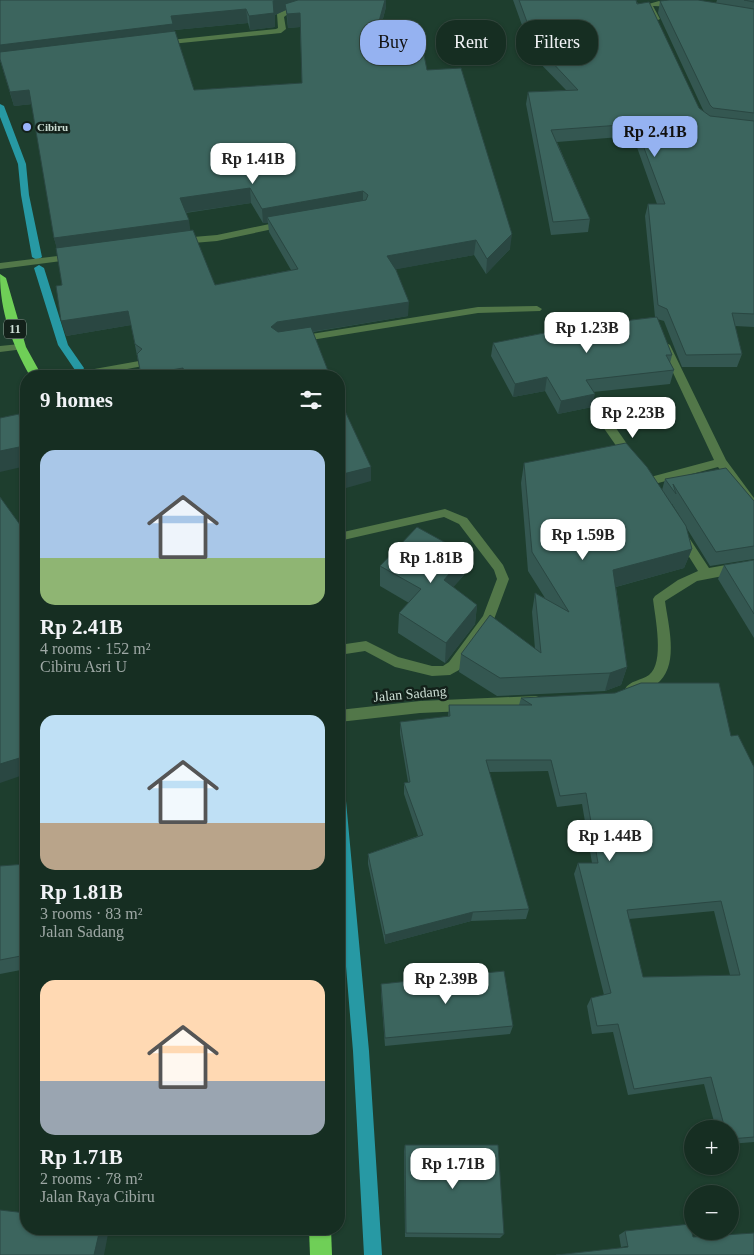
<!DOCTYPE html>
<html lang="en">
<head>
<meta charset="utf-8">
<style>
  :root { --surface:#162e22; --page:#1f362a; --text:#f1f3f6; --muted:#9ea8a5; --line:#354a40; --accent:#95b2f1 }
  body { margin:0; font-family:"Times New Roman",serif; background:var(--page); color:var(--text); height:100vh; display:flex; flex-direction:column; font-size:19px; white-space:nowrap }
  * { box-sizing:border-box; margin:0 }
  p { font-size:16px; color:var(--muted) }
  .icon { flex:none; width:28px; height:28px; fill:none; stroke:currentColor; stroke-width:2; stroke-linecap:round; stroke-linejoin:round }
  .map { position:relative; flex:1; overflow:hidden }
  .details { position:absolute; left:20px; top:370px; width:325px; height:865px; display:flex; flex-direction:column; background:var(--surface); border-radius:20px; box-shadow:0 1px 4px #0004,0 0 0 1px var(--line) }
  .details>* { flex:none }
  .hud { position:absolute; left:360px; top:20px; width:319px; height:45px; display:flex; gap:10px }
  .fabs { position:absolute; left:684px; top:1120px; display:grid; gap:10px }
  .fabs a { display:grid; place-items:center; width:55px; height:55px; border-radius:50%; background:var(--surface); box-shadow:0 1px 4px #0004,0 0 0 1px var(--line); font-size:25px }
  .price { position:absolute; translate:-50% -42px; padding:0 11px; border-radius:10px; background:#fff; color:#222; font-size:16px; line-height:32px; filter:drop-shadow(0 1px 2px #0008) }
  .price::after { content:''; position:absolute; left:50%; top:30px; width:15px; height:11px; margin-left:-8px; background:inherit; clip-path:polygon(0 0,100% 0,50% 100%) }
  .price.active { background:var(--accent); color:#111 }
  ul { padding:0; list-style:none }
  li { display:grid; align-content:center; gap:10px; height:265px; padding:0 20px }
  li span { display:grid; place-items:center; height:155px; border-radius:15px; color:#555 }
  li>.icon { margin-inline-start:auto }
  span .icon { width:90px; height:90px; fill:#fffc; stroke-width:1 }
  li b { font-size:21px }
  h2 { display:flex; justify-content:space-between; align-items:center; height:60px; padding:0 20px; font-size:21px }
  .tag { padding:0 18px; border-radius:20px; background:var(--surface); box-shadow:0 1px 4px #0004,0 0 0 1px var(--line); font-size:18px; line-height:45px }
  .tag.active { background:var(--accent); color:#111 }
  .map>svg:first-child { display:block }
</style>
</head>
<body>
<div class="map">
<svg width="754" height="1255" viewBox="0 0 754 1255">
  <rect width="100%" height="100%" fill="#1e3e2e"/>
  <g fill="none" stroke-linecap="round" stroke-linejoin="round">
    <!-- stream -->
    <g fill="#2799a4" fill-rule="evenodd">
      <path d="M0,104l4,2 22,58 3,31 13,62 -5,3 -5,-3 -11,-62 -3,-31 -18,-47z"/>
      <path d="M39,265l5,3 24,77 16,23 -1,2h-8l-17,-25 -24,-77z"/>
      <path d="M339,795l5,2 2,4 23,250 13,204h-18l-11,-204 -14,-169z"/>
    </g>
    <!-- minor -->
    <g fill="#527749" fill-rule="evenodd">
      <path d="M659,1l21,4 -4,2 -23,-1 7,13 -4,2 -4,-2 -7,-14z"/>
      <path d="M299,3l4,2 -1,2 -8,2 -10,8 2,12 -5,4 -120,12 -4,-2 4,-2 115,-12 2,-1 -1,-14 11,-9z"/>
      <path d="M284,221l5,3 -2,2 -70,15 -36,3 -5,-3 5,-3 36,-3z"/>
      <path d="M74,254l3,1v4l-77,10v-6z"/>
      <path d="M537,306l5,3 -2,2 -62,2 -179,29 -5,-3 5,-3 179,-29z"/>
      <path d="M665,342l5,3 56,115 28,38v12l-4,-1 -32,-42 -71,19 -6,-4 2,-3 71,-19 -54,-115z"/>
      <path d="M20,344l4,1v4l-24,3v-6z"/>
      <path d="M139,361l5,3 -1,2 -53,10h-23l5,-3z"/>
      <path d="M598,407l4,1 32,46 2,3 -2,3h-8l-32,-46 -1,-3z"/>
      <path d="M445,509l22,9 36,47 6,14 -16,43 -34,48 -9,5 -18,1 -37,-9 -30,-16 -26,4v-10l27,-4 32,16 34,9h11l6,-4 34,-46 14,-37 -3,-9 -35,-46 -15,-7 -105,24v-8z"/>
      <path d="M682,532l4,1 23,35 45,-8v10l-57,11 -32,20c3,23 14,61 -5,80 -7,7 -19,10 -28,13l-5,-1 -2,-4c4,-8 17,-9 24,-14 16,-12 6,-58 4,-76l2,-3 23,-16 20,-9 -22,-35z"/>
      <path d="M536,696l5,2 2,4 -2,4 -5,2 -116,5 -81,9v-12l81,-9z"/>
    </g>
    <!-- highway -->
    <g fill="#6fcf57" fill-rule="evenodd">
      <path d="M0,274l6,4 20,69 16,29h-12c-18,-32 -30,-64 -30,-102z"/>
      <path d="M309,1229h22l1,26h-22z"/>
    </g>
  </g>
  <!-- wall -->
  <g fill="#345751" fill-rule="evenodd">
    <path d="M0,0h386v7l-13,50 54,13 83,179 -24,25 -12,-19 -78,14 12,47 -95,16 17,44h-189l-10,-51 -65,11 -4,-51 -5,-37 -3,-10 -22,-134 -18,2 -14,-46zM286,10l2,18 12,-1 2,56 -108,7 -20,-60 74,-7 2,7 25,-3v-12zM251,203l12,20h5l1,9 22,38 -76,15 -25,-55 -4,-17z"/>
    <path d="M513,0h123l63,108 5,4 -46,-99 2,-12 56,2 1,-3h37v327l-19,-1 7,28 -5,13h-55l-18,-46 -7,-2 15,36 -2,8 4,7 -4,14 -77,8 -1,15 -34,7 -13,-23 -32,6 -22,-41 2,-13 66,-13 -1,-1 3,-14 29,10 65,-8 -10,-101 3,-12h9l-24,-68 -76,6 33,77 -2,13 -37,3 -25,-131 2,-12 38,-2 -33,-34z"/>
    <path d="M524,463l138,27 3,-11 89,22v58l-44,7 -24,-39 6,22 -8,19 -68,19 11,80 -6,18 -16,6 -108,5 -38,-24 2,-18 74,-5 -3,-37 3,-19 10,5 -17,-27 -7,-88zM672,504l12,19 -12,-18z"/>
    <path d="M466,554l-2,21 -11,12 24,18 -2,19 -30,39 -47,-30 1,-20 10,-10 -29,-17v-20z"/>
    <path d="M754,560v78l-36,-59 6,-14z"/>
    <path d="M521,698l210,38 23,31v375l-24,2v-15h-14l-12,-45 -76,11 -15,-63 -21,2 -5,-28 4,-8 13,-3 -30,-121 4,-11h14l-10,-59 -25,3 -9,-36 -59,1 40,137 -3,10 -55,2 -86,23 -17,-80v-10l50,-18 -14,-42v-11l4,-1 -8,-48v-12l48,-5 1,-12h70zM714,911l16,64 -87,2 -14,-58z"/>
    <path d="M26,864v105l-26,5v-108z"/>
    <path d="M381,984l132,42 -3,8 -125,12 -4,-52z"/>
    <path d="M405,1145l99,89 -4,4 -95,-1 -1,-86z"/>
    <path d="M625,1231l68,6 -72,10 -2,-12z"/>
  </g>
  <!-- shaded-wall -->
  <g fill="#2a4742">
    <path d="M276,0h67l-58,4 1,6 -11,5v12l-25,3 -1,-14z"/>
    <path d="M385,0h1v7l-17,64v-14z"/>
    <path d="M246,9l2,14 -74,7 1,8 -175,21v-14l171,-29z"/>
    <path d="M300,13l1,14 -13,1 -1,-14z"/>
    <path d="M29,90l4,14 -19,2 -4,-14z"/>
    <path d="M250,188l1,15 -69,10 -2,-15z"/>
    <path d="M363,191v15l-96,11 1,6h-5l-1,-14z"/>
    <path d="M189,220l2,15 -133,18 -4,-15z"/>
    <path d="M512,234l-2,15 -24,25 1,-15z"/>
    <path d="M476,240l-2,15 -87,16v-15z"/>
    <path d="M409,302l-1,14 -129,21 -8,-10 6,-5z"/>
    <path d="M128,311l3,14 -65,11 -5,-15z"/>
    <path d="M183,368l2,8h-44v-1z"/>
    <path d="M547,377l-2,14 -32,6 2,-13z"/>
    <path d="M595,394l-3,13 -34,7 3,-13z"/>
    <path d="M19,414l7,21v31l-26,6v-21z"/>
    <path d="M371,467v14l-32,9v-15z"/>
    <path d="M692,549l-8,19 -76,21 5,-19z"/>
    <path d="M466,554l-2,21 -22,25 2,-20z"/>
    <path d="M477,605l-2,19 -30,39 1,-20z"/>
    <path d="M627,667l-6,18 -16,6 5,-18z"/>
    <path d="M26,756v18l-26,9v-19z"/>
    <path d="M473,912l-2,9 -86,23v-9z"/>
    <path d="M100,1229h9l-5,26h-10z"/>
  </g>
  <!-- building -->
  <g fill="#3c655e" stroke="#2a4742" fill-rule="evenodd">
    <path d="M0,0h276l-3,1 1,12 -25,3 -3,-7 -75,7 2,8 -173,21z"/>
    <path d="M298,0h87l-16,57 55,-2 3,15 34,-2 51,166 -25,25 -11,-19 -89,16 9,14 13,32 -132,20 -6,5 7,5 33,-5 19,49h-144l-3,-8 -42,7 -4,-21 5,-5 -7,-5 -7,-33 -67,10 -5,-35 6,-1 -6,-37 137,-18 22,55 83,-16 -31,-52 99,-17 2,-5 -5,-4 -101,18 -12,-21 -70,10 9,22 -135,18 -25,-148 -19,2 -10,-33v-7l175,-21 19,59 108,-7 -2,-70 -13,1 -2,-10z"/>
    <path d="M519,0h117l1,4 12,-2 50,106 11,8 44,5v193l-22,-1 10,41 -56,1 -19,-46 -9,-4 -10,-101h17l-30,-80 -84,6 39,89 -37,3 -25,-130 50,-2 -43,-46z"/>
    <path d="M669,0h29l56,9v104l-41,-5 -3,-3 -50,-104z"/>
    <path d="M744,0h10v2z"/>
    <path d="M561,315l29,10 67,-8 15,38h-6l8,15 -88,10 9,14 -34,7 -14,-24 -32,7 -22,-41 72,-14z"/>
    <path d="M339,398l32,69 -32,8z"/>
    <path d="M19,414l5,32 -24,5v-33z"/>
    <path d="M626,443l21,24 39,59 6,23 -79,21 14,97 -17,6 -110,5 -39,-24 29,-39 51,38 -6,-60 34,19 -37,-60 -8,-89z"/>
    <path d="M726,468l28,33v45l-38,6 -43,-68 3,10 -11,-15z"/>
    <path d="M0,497l26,36v223l-26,8z"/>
    <path d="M417,527l49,27 -22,26 33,25 -31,38 -47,-30 22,-24 -41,-23z"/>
    <path d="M754,560v54l-30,-49z"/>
    <path d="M641,683h78l12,53 7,-1 16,32v370l-24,2v-10h-5l-14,-52 -77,12 -16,-65 -21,2 -6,-28 20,-5 -33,-130h20l-12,-70 -26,3 -9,-36h-65l43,149 -56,3 -88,23 -17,-81 55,-19 -19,-52 6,-1 -10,-60 50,-6 -1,-11h83l-11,-7 94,-5zM721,901l19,74 -97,2 -16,-67z"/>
    <path d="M26,864v91l-26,5v-94z"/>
    <path d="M504,971l9,55 -128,12 -4,-54z"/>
    <path d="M405,1145h93l6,89 -98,-1z"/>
    <path d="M0,1210l26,3v16h74l-6,26h-94z"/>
    <path d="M690,1224l3,13 61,-4v22h-198l72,-8 -3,-16z"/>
  </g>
  <!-- markers -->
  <circle fill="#9ab5fd" stroke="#13211a" stroke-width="2" cx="27" cy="127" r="5"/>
  <g text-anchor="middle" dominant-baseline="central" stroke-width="5" stroke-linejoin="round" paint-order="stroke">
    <!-- far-poi labels -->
    <g font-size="11" font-weight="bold" fill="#cddfd5" stroke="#13211a" text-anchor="start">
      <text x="37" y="127">Cibiru</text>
    </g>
    <!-- shield labels -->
    <rect fill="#13211a" stroke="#95a69d" stroke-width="1" x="4" y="319.5" width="22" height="19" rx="4"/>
    <g font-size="12" font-weight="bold" fill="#cddfd5">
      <text x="15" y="329">11</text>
    </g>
    <!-- street labels -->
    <g font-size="14" fill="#cddfd5" stroke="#13211a">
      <text transform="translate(410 694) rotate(-5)">Jalan Sadang</text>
    </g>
  </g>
</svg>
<div class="fabs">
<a>+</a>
<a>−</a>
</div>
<b class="price active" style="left:655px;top:158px">Rp 2.41B</b>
<b class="price" style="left:253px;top:185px">Rp 1.41B</b>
<b class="price" style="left:587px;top:354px">Rp 1.23B</b>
<b class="price" style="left:633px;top:439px">Rp 2.23B</b>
<b class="price" style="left:583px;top:561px">Rp 1.59B</b>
<b class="price" style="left:431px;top:584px">Rp 1.81B</b>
<b class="price" style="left:610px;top:862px">Rp 1.44B</b>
<b class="price" style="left:446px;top:1005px">Rp 2.39B</b>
<b class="price" style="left:453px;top:1190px">Rp 1.71B</b>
<div class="hud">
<a class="tag active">Buy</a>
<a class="tag">Rent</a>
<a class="tag">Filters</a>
</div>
<section class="details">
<h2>9 homes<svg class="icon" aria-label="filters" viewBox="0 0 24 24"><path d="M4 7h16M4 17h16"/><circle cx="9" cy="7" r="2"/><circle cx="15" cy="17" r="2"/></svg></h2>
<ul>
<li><span style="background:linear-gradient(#a9c7e8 70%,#8fb573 0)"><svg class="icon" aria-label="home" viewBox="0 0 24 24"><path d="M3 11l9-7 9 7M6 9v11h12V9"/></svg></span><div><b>Rp 2.41B</b><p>4 rooms · 152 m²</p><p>Cibiru Asri U</p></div></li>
<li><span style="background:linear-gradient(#bfe0f5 70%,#b9a48a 0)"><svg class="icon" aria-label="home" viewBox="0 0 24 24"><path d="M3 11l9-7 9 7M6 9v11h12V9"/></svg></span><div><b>Rp 1.81B</b><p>3 rooms · 83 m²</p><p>Jalan Sadang</p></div></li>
<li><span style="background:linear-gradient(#ffd9b3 65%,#9aa5b1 0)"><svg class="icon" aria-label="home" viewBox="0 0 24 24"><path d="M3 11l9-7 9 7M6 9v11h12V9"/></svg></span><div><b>Rp 1.71B</b><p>2 rooms · 78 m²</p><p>Jalan Raya Cibiru</p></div></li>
</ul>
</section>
</div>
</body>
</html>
